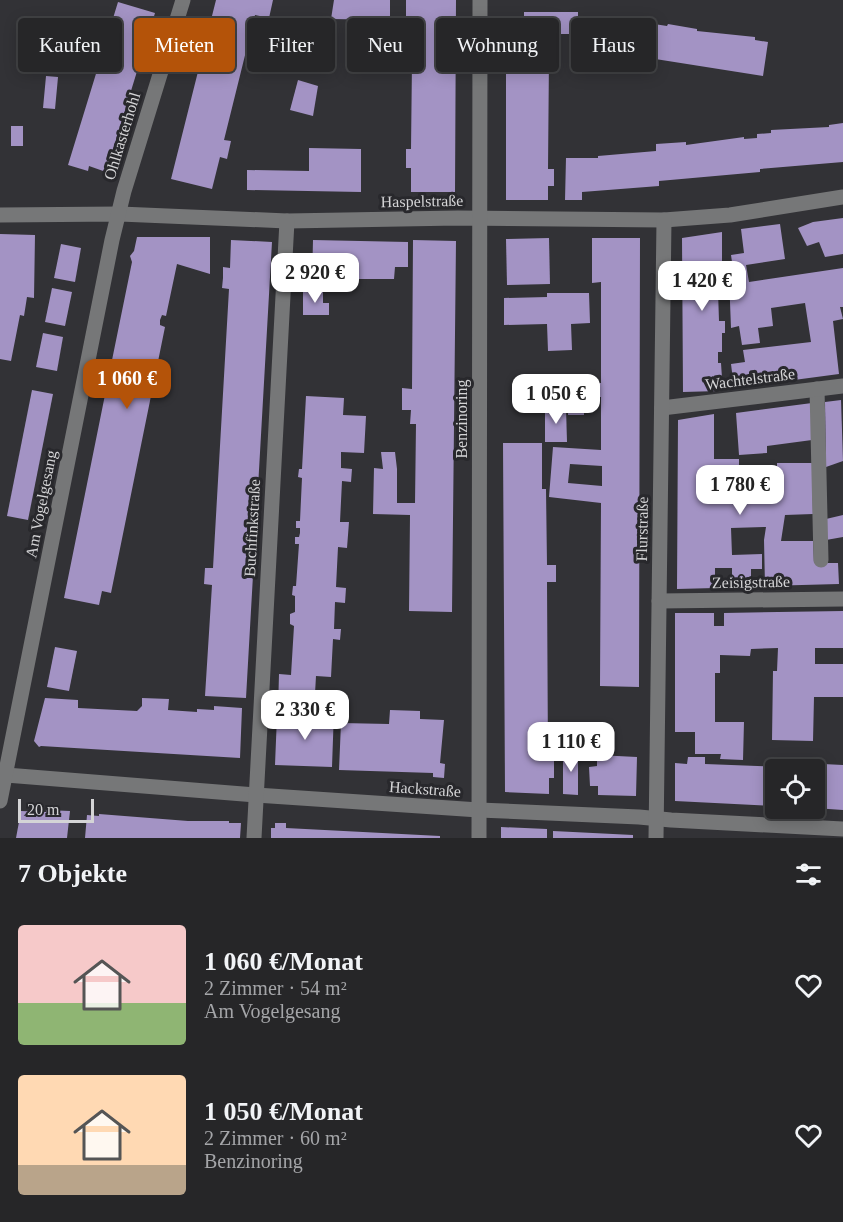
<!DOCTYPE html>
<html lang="de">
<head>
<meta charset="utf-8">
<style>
  :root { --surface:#262628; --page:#2e2e30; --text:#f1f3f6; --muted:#a4a5a8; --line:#424345; --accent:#b45309 }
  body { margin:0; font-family:Georgia,serif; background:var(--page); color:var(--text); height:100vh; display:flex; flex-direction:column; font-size:22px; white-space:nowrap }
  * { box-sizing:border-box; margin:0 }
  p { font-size:20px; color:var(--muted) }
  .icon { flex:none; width:33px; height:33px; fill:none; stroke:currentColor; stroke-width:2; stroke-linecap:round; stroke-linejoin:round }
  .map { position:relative; height:838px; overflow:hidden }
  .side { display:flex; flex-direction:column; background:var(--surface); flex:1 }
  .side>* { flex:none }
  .banner { position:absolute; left:18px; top:18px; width:807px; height:54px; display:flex; gap:12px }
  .tools { position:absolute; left:765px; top:759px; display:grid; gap:12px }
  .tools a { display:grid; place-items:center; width:60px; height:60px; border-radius:6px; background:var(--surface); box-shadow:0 3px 15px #0003,0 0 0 2px var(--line); font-size:30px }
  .scale { position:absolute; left:18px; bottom:15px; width:76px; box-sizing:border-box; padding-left:6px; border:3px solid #d4d4d6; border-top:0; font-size:16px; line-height:21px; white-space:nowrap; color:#d4d4d6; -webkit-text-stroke:4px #28282c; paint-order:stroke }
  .price { position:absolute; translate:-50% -51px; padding:0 14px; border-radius:12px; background:#fff; color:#222; font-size:20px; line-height:39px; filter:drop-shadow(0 2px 3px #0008) }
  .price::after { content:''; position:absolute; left:50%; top:36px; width:18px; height:14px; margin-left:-9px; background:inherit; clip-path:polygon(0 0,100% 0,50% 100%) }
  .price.selected { background:var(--accent); color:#fff }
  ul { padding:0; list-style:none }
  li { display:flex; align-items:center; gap:18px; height:150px; padding:0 18px }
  li span { display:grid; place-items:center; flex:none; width:168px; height:120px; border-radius:6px; color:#555 }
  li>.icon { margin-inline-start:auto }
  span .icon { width:72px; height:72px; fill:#fffc; stroke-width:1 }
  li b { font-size:26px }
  h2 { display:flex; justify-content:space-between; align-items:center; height:72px; padding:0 18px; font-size:26px }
  .chip { padding:0 21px; border-radius:6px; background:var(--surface); box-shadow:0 3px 15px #0003,0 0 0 2px var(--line); font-size:21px; line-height:54px }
  .chip.selected { background:var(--accent); color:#fff }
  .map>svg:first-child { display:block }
</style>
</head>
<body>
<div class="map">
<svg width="843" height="838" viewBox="0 0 843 838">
  <rect width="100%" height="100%" fill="#323236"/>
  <!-- building -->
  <g fill="#a393c4" fill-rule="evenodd">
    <path d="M216,0h57l-4,18 -14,-3 -31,125 7,1 -4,18 -7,-2 -8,32 -41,-10z"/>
    <path d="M334,0h56v20l-59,-1z"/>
    <path d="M406,0h50l-1,192h-44v-24h-5v-19h5l1,-88h-25v-11h12v-17h19l-1,-13h-11z"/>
    <path d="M118,2l37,11 -49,159 -17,-6 -1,5 -20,-6z"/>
    <rect x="524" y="12" width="54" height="22"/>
    <path d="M589,17l65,10v-3l13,2 1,-2 29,5v2l58,6v3l13,2 -5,34 -114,-18 -1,5 -65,-10z"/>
    <path d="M19,44l20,2 -1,12 -19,-2z"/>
    <path d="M506,56h43l-1,113h6v17h-6v14h-42z"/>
    <path d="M46,76l12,1 -3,32 -12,-1z"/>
    <path d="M298,80l20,6 -5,30 -23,-6z"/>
    <path d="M843,123v39l-83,7v3l-101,9v5l-77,6v8h-17l1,-42h32v-2l58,-5v-7l30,-2v3l58,-8v2l13,-1v-4l14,-1v-3l58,-3v-2z"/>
    <rect x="11" y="126" width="12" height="20"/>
    <path d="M309,148l52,1v43l-114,-2v-20l62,1z"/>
    <path d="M843,218v36l-18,3 -6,-15 -12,4 -9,-18 15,-6z"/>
    <path d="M780,224l5,35 -39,6 3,17 94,-14v39h-3l3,12 -10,2 6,53 -105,14 -3,-24 14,-2 -2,-12 68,-8 -6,-39 -34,5 2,18 -15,2 2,15 -18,2 -3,-19 -8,2 -2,-52h5l-3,-21 13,-2 -3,-24z"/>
    <path d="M722,232v59h-4l1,30h6v12h-3v19h-4v11h3l1,15h-3v13l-36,1 -1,-154z"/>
    <path d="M0,234l35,1 -1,63 -7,-1 -3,19 -4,-1 -9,46 -11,-2z"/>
    <path d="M137,237h73v37l-33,-10 -11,52 -4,-1 -2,5v5l5,2 -54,266 -9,-2 -3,14 -35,-7 45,-223 -1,-5 3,-5 21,-103 -2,-6 4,-5z"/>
    <path d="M549,238l1,46 -43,1 -1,-46z"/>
    <path d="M592,238h48l-1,449 -39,-1 1,-183 -52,-6 4,-50 48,3v-53h-15v-14h15v-101l-9,1zM570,464l32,2v20l-34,-3z"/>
    <path d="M231,240l41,2 -26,456 -41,-2 7,-111 -8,-1 1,-16h8l16,-279 -7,-1 1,-10v-11l7,1z"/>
    <path d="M313,240l95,2v25h-13l-1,12h-37v4l-45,-1z"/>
    <path d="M413,240l43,1 -4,371 -43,-1 1,-96 -37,-1 1,-46 9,1 -2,-17h14l2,17v34h18l1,-79h-6l1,-14h-9v-22l10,1z"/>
    <path d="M61,244l20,4 -6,34 -21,-4z"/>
    <path d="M52,288l20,4 -7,34 -20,-4z"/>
    <path d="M303,291h20v12h6v12h-26z"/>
    <path d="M547,293h42l1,30 -19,1 1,26 -24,1 -1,-27 -43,1v-27l43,-1z"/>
    <path d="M43,333l20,4 -6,34 -21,-4z"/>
    <path d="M32,390l21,4 -25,126 -21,-4z"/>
    <path d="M306,396l38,2 -1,17 23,1 -2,37 -23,-1v16l11,1 -1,13 -9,-1 -2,41h9l-2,26 -9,-1 -2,40 10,1 -1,15 -10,-1 -1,27h7l-1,11 -7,-1 -2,38 -15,-1 -2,35 -36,-1 1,-36 12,1 3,-49 -4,-2v-10l5,-2v-16l-3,-1 1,-9h3l3,-42h-4v-7h4l1,-4v-5h-4v-7h4l2,-43 -4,-1 1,-8h3z"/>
    <rect x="568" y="400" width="16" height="15"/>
    <path d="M841,400l2,61 -17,6 -1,-65z"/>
    <path d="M812,403v37l-45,6v7l-28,2 -3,-42z"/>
    <path d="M545,408h21l1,34h-22z"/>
    <path d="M714,414v45h25v8h28v6h10v-10h35l1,51 -28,1 -4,26h32l1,22h24l1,21 -74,2 -1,-46 2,-13 -35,1 1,27 30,-1v15h-11v18h-19v-19h-17v20l-38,1 1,-169zM739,486l1,13 -34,1v-13z"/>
    <path d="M503,443h39v46h4l1,76h9v17h-9l1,177h6v19h-5v16l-44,-2z"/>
    <path d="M843,515v22l-17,3v-21z"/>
    <path d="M843,611v37h-28v16h28v33h-29l-1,44 -41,-1 1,-69h4l1,-23 -27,1 -1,7 -30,-1v18h-5v49h29l-1,38 -23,-1 1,-5h-26v-22h-20v-119h39v13h10v-13z"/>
    <path d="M55,647l22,4 -8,40 -22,-4z"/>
    <path d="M45,698l33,2v8l59,3 5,-5v-8l27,1 -1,11 29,2v-3l17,1v-4l28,2 -2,50 -199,-12 -2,1 -5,-6z"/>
    <path d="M390,710l30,1v8l24,1 -4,43 5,1 -1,14 -11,-1v-4l-94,-3 2,-47 48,1z"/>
    <path d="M319,711h15l-2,56 -57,-2 2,-49 42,2z"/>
    <path d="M563,752h15v43l-15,-1z"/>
    <path d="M597,755l40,2 -1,39 -38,-1v-9h-8l-1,-19 8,-1z"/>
    <path d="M688,757h17v7l101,4v2h-30v36l-101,-5v-38l12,1z"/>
    <path d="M823,764l20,1v45l-29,-2v-40h9z"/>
    <path d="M46,810l24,1 -3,27h-51l5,-27 25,1z"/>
    <path d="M99,814l89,7h41v2h12l-1,15h-155l2,-23 12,1z"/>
    <path d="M275,823h11v5l154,8v2h-169v-10h4z"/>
    <path d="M501,827l46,2v9h-46z"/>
    <path d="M553,831l80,4v3h-80z"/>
  </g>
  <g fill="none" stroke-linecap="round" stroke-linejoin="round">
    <!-- minor -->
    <g stroke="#767778" stroke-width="15">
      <path d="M0,215l120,-1 167,7 171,-3 206,2 66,-5 113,-18"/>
      <path d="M817,389l4,171"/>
      <path d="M662,408l181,-22"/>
      <path d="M659,601l184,-2"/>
      <path d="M6,775l250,20 223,15 160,7 32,3 172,9"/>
      <path d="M0,801l112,-561 12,-49 59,-191"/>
      <path d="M254,838l33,-617"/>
      <path d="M479,838l1,-838"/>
      <path d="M656,838l8,-618"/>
    </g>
  </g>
  <g text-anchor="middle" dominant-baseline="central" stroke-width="6" stroke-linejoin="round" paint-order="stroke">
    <!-- street labels -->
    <g font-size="16" fill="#d4d4d6" stroke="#28282c">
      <text transform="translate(122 136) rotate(-73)">Ohlkasterhohl</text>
      <text transform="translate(422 201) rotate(-1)">Haspelstraße</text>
      <text transform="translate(750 379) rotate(-7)">Wachtelstraße</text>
      <text transform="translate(461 419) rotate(-90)">Benzinoring</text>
      <text transform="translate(41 504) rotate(-79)">Am Vogelgesang</text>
      <text transform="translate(252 528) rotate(-87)">Buchfinkstraße</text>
      <text transform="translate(642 529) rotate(-89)">Flurstraße</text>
      <text transform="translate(751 582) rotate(-1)">Zeisigstraße</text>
      <text transform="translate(425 789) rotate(4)">Hackstraße</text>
    </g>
  </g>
</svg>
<div class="tools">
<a><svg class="icon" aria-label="locate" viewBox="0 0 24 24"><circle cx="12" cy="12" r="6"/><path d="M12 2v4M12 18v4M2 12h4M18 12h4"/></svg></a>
</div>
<div class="scale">20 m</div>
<b class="price" style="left:315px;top:304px">2 920 €</b>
<b class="price" style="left:702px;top:312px">1 420 €</b>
<b class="price selected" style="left:127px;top:410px">1 060 €</b>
<b class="price" style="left:556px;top:425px">1 050 €</b>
<b class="price" style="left:740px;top:516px">1 780 €</b>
<b class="price" style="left:305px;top:741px">2 330 €</b>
<b class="price" style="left:571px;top:773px">1 110 €</b>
<div class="banner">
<a class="chip">Kaufen</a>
<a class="chip selected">Mieten</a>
<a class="chip">Filter</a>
<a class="chip">Neu</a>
<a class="chip">Wohnung</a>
<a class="chip">Haus</a>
</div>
</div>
<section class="side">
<h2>7 Objekte<svg class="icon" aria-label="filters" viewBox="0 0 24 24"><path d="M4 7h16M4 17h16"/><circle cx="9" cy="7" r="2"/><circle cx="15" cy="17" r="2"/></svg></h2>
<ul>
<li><span style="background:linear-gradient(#f6c9c9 65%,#8fb573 0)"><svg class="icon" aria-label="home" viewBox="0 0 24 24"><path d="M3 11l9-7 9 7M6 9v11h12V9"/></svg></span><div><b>1 060 €/Monat</b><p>2 Zimmer · 54 m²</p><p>Am Vogelgesang</p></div><svg class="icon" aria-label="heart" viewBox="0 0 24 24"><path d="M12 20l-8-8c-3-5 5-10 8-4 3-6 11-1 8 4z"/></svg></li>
<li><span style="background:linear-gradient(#ffd9b3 75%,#b9a48a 0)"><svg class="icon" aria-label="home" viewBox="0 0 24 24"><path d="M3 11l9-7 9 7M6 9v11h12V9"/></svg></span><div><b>1 050 €/Monat</b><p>2 Zimmer · 60 m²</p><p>Benzinoring</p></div><svg class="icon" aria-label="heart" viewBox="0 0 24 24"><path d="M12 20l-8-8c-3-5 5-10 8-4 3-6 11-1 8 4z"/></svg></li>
</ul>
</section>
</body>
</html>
